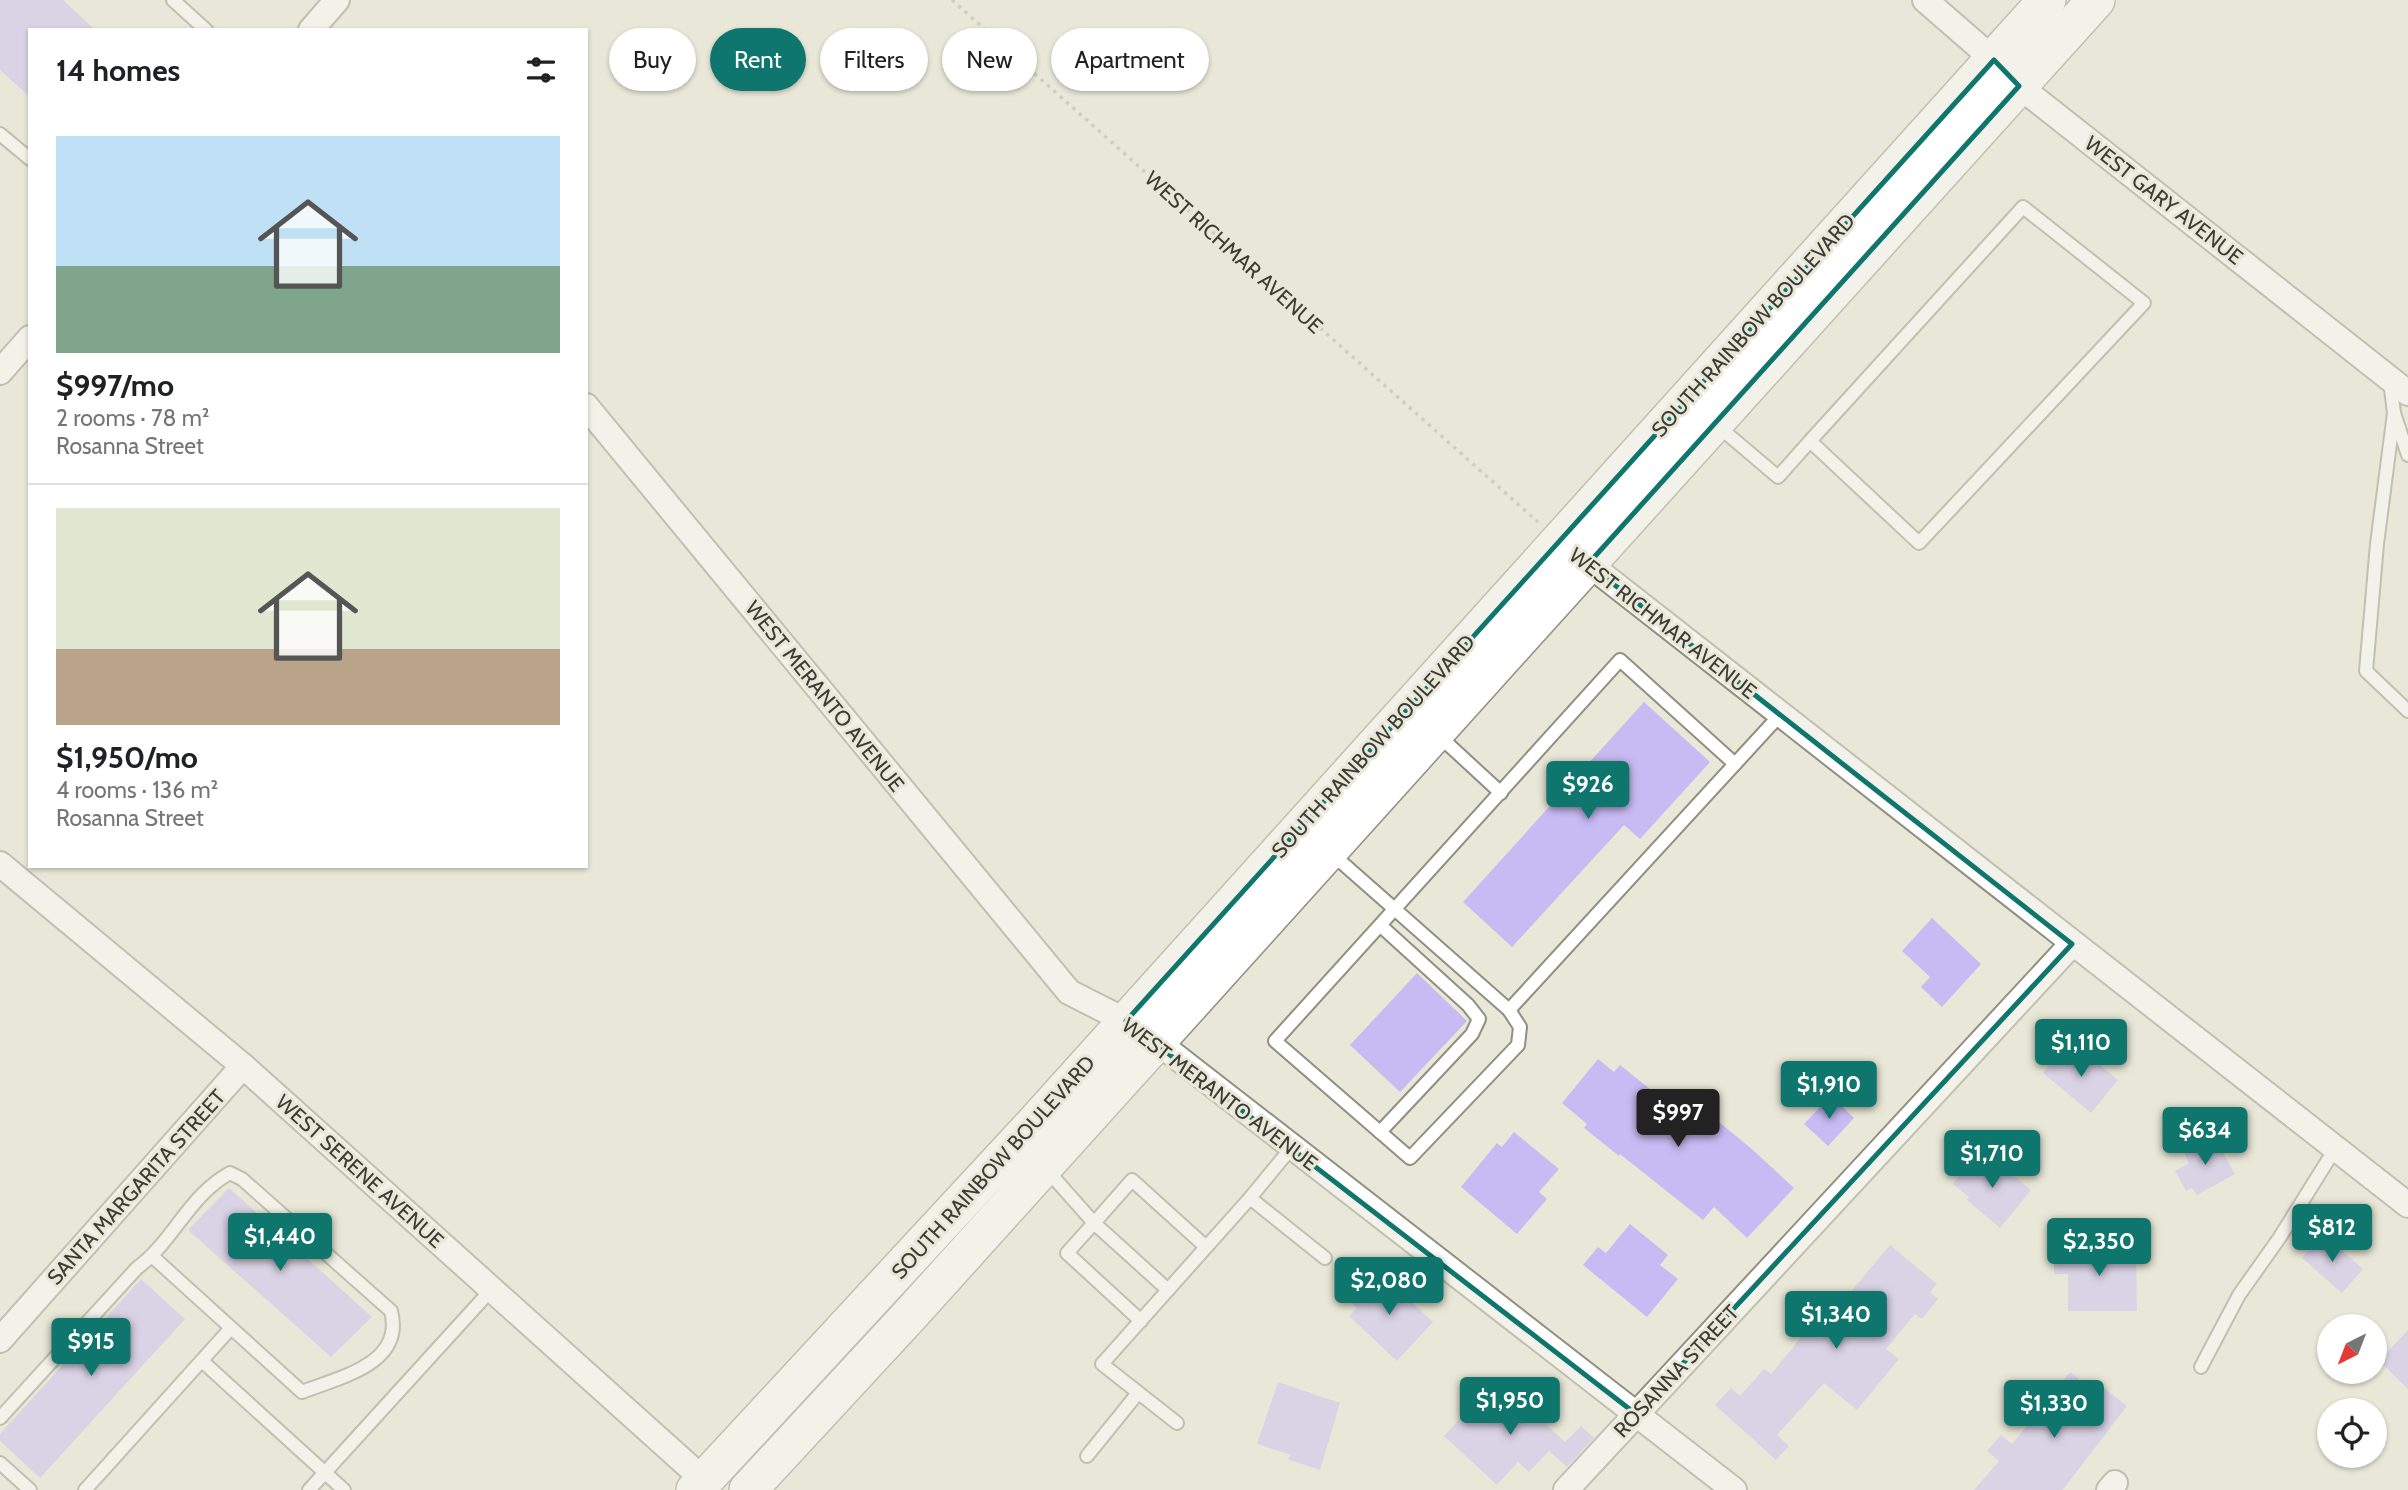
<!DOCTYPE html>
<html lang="en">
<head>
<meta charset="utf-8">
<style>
  :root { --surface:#fff; --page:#f2f2f2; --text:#202124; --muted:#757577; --line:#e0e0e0; --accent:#0f766e }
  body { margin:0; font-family:Cabin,sans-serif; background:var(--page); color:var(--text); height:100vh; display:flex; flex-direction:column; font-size:26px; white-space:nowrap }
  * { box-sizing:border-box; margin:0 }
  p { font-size:23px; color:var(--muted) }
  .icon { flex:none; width:38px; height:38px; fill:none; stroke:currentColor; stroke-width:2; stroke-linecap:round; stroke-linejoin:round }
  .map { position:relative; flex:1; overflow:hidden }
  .sheet { position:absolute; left:28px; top:28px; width:560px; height:840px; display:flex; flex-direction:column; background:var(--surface); border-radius:0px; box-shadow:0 2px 5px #0004 }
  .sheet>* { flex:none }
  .guide { position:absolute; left:609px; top:28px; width:665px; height:63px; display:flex; gap:14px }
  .needle { width:46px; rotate:222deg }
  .controls { position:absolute; left:2317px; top:1314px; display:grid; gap:14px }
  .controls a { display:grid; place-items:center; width:70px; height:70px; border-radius:50%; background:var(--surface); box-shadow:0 2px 5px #0004; font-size:35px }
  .price { position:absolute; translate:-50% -60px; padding:0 16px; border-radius:7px; background:var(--accent); color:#fff; font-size:23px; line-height:46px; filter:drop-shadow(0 2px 4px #0008) }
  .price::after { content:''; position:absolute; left:50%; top:42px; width:21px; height:16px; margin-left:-10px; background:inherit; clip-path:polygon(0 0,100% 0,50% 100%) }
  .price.active { background:#222; color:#fff }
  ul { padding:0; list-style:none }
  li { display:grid; align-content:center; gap:14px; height:371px; padding:0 28px }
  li+li { border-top:2px solid var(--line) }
  li span { display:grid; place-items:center; height:217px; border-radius:0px; color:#555 }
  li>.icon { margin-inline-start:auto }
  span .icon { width:126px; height:126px; fill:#fffc; stroke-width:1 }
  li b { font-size:30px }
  h2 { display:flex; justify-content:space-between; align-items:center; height:84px; padding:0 28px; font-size:30px }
  .pill { padding:0 24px; border-radius:32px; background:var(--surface); box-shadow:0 2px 5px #0004; font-size:24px; line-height:63px }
  .pill.active { background:var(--accent); color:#fff }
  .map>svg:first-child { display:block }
</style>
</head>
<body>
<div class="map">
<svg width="2408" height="1490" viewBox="0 0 2408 1490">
  <rect width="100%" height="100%" fill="#e9e8d8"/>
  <!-- building -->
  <g fill="#c8bbf3">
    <path d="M0,0h63l32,30h-65v67l-30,-27z"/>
    <path d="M1644,702l66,60 -70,77 -16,-14 -112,122 -49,-45z"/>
    <path d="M1932,918l49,46 -39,43 -21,-20 9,-10 -28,-26z"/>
    <path d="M1417,973l50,48 -67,71 -50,-47z"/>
    <path d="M2065,1046l18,16 6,-6 29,24 -27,33 -48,-40z"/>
    <path d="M1598,1059l16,13 6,-7 66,53 11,-14 56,46 41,38 -47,50 -33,-31 -11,13 -83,-66 -1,2 -35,-28 3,-4 -25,-21z"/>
    <path d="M1831,1096l23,22 -26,28 -24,-22z"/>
    <path d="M1514,1132l45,37 -20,23 8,7 -30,35 -56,-47 36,-44 5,4z"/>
    <path d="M2214,1136l21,38 -38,21 -5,-7 -6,3 -11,-20 14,-8 -5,-10z"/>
    <path d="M1977,1154l15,12 4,-5 35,29 -31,38 -33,-28 2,-3 -16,-13z"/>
    <path d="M229,1188l143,129 -41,40 -143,-127z"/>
    <path d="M1630,1224l38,31 -8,10 18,14 -31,38 -64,-52 15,-18 8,6z"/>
    <path d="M2323,1234l40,35 -21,24 -40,-35z"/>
    <path d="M1890,1245l47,39 -7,8 8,7 -16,20 -7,-5 -29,35 13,10 -42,51 -33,-27 -47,52 12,11 -13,14 -61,-55 16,-17 9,8 24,-27 7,5 59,-72 7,6z"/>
    <path d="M2136,1247l1,64h-69v-37h-14v-26z"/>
    <path d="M1385,1277l48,45 -36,39 -48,-45 8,-8 -7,-7 19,-21 8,7z"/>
    <path d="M141,1279l44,40 -145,159 -40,-37v-7z"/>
    <path d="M2408,1330v59l-29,-28z"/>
    <path d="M2070,1372l26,21 5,-7 26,20 -62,81 -3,3h-88l25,-29 -12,-10 14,-16 11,9z"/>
    <path d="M1278,1382l62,21 -20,67 -33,-11 4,-4 -34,-11z"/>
    <path d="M1500,1383l65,59 16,-16 13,12 -27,29 -18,-16 -20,21 -11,-10 -21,23 -53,-49 30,-33 5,4z"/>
  </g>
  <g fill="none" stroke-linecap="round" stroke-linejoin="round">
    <defs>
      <g id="service">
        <path d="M173,0l33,30"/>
        <path d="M0,134l30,25"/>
        <path d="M2390,381l4,32 14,42"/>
        <path d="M2394,413l-17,131 -11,127 42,40"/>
        <path d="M1718,426l60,51 32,-36 109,102 225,-240 -121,-96 -213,234"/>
        <path d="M1437,734l64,59"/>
        <path d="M1331,853l178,157 271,-295"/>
        <path d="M1509,1010l11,17 -2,18 -108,113 -135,-117 345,-381 115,104"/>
        <path d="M1380,1132l92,-98 7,-15 -11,-14 -87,-79"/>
        <path d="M1292,1147l-42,51 75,60"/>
        <path d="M1047,1170l47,53 38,-43 74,67"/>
        <path d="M1141,1321l-74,-68 27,-30 74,67"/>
        <path d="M202,1361l142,129"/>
        <path d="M2201,1367l38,-72 41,-58 55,-88"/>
        <path d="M0,1418l137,-150c36,-26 52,-73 93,-95l12,6 149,132c14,53 -51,66 -89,81l-149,-135"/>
        <path d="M1177,1423l-75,-59 148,-166"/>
        <path d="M1087,1456l51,-63"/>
        <path d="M0,1463l30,27"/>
        <path d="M85,1490l146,-162"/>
        <path d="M309,1490l182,-200"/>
      </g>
      <g id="minor">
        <path d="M1925,0l69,60 25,26 389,307"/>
        <path d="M311,30l26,-30"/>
        <path d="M0,372l30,-34"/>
        <path d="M586,406l483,586 57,29 30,20 578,449"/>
        <path d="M1576,554l832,651"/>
        <path d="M0,864l243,202 461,414 4,10"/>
        <path d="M0,1340l243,-274"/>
        <path d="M1566,1490l506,-546"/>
        <path d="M2109,1490l6,-7"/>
      </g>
      <g id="primary">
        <path d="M695,1490l338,-365 1014,-1125"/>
        <path d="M748,1490l162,-175 1186,-1315"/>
      </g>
    </defs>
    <!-- service casing -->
    <use href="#service" stroke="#908f80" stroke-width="16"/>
    <!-- minor casing -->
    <use href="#minor" stroke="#908f80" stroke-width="28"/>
    <!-- primary casing -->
    <use href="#primary" stroke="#908f80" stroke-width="40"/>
    <!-- path -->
    <path stroke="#b1b0a4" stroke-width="3.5" stroke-dasharray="3.5 5" stroke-linecap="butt" d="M952,0l586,522"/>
    <!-- service -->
    <use href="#service" stroke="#fff" stroke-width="12"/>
    <!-- minor -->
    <use href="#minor" stroke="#fff" stroke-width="24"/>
    <!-- primary -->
    <use href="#primary" stroke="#fff" stroke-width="37"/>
  </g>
  <!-- marked area -->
  <path d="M0 0H2408V1490H0ZM1994,60l25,26 -431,478 484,380 -436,470 -510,-393z" fill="#e9e8d8" fill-opacity=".55" fill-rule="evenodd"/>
  <path fill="none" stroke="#0f766e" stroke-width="5" stroke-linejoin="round" d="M1994,60l25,26 -431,478 484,380 -436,470 -510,-393z"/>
  <g text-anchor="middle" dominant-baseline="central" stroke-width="6" stroke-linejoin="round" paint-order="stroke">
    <!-- street labels -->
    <g font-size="21" fill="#3c3b35" stroke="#e9e8d8">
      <text transform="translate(2164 200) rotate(38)">WEST GARY AVENUE</text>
      <text transform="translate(1234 252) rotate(42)">WEST RICHMAR AVENUE</text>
      <text transform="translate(1753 325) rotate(-48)">SOUTH RAINBOW BOULEVARD</text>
      <text transform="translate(1663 623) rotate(38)">WEST RICHMAR AVENUE</text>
      <text transform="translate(825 696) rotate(51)">WEST MERANTO AVENUE</text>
      <text transform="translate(1373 746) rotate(-48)">SOUTH RAINBOW BOULEVARD</text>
      <text transform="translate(1220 1094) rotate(37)">WEST MERANTO AVENUE</text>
      <text transform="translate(993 1167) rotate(-48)">SOUTH RAINBOW BOULEVARD</text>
      <text transform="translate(360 1171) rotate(42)">WEST SERENE AVENUE</text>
      <text transform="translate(136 1187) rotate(-48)">SANTA MARGARITA STREET</text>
      <text transform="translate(1676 1371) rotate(-47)">ROSANNA STREET</text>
    </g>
  </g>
</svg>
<div class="controls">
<a><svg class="needle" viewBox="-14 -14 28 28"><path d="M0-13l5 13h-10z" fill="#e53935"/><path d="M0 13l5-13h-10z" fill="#757577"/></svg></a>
<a><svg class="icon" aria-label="locate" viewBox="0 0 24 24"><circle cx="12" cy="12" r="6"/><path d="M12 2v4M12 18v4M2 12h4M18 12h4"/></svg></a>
</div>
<b class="price" style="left:1588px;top:821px">$926</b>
<b class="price" style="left:2081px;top:1079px">$1,110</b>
<b class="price" style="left:1829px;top:1121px">$1,910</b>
<b class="price active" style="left:1678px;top:1149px">$997</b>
<b class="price" style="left:2205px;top:1167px">$634</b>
<b class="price" style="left:1992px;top:1190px">$1,710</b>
<b class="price" style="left:2332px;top:1264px">$812</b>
<b class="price" style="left:280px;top:1273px">$1,440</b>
<b class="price" style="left:2099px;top:1278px">$2,350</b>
<b class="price" style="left:1389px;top:1317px">$2,080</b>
<b class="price" style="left:1836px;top:1351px">$1,340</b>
<b class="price" style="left:91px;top:1378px">$915</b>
<b class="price" style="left:1510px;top:1437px">$1,950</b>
<b class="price" style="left:2054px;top:1440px">$1,330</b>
<div class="guide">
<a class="pill">Buy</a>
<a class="pill active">Rent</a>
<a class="pill">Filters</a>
<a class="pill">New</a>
<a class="pill">Apartment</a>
</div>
<section class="sheet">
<h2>14 homes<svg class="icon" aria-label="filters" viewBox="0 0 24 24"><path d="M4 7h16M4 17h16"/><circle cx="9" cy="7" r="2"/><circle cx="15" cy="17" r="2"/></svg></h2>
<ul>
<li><span style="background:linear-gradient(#bfe0f5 60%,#7fa58c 0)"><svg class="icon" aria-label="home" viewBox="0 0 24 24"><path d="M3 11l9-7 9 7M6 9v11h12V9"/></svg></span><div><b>$997/mo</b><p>2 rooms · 78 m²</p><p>Rosanna Street</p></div></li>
<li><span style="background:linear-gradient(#dfe7d0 65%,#b9a48a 0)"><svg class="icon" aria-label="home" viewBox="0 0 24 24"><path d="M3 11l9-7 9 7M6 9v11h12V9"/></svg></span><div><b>$1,950/mo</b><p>4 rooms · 136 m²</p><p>Rosanna Street</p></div></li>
</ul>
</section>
</div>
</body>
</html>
